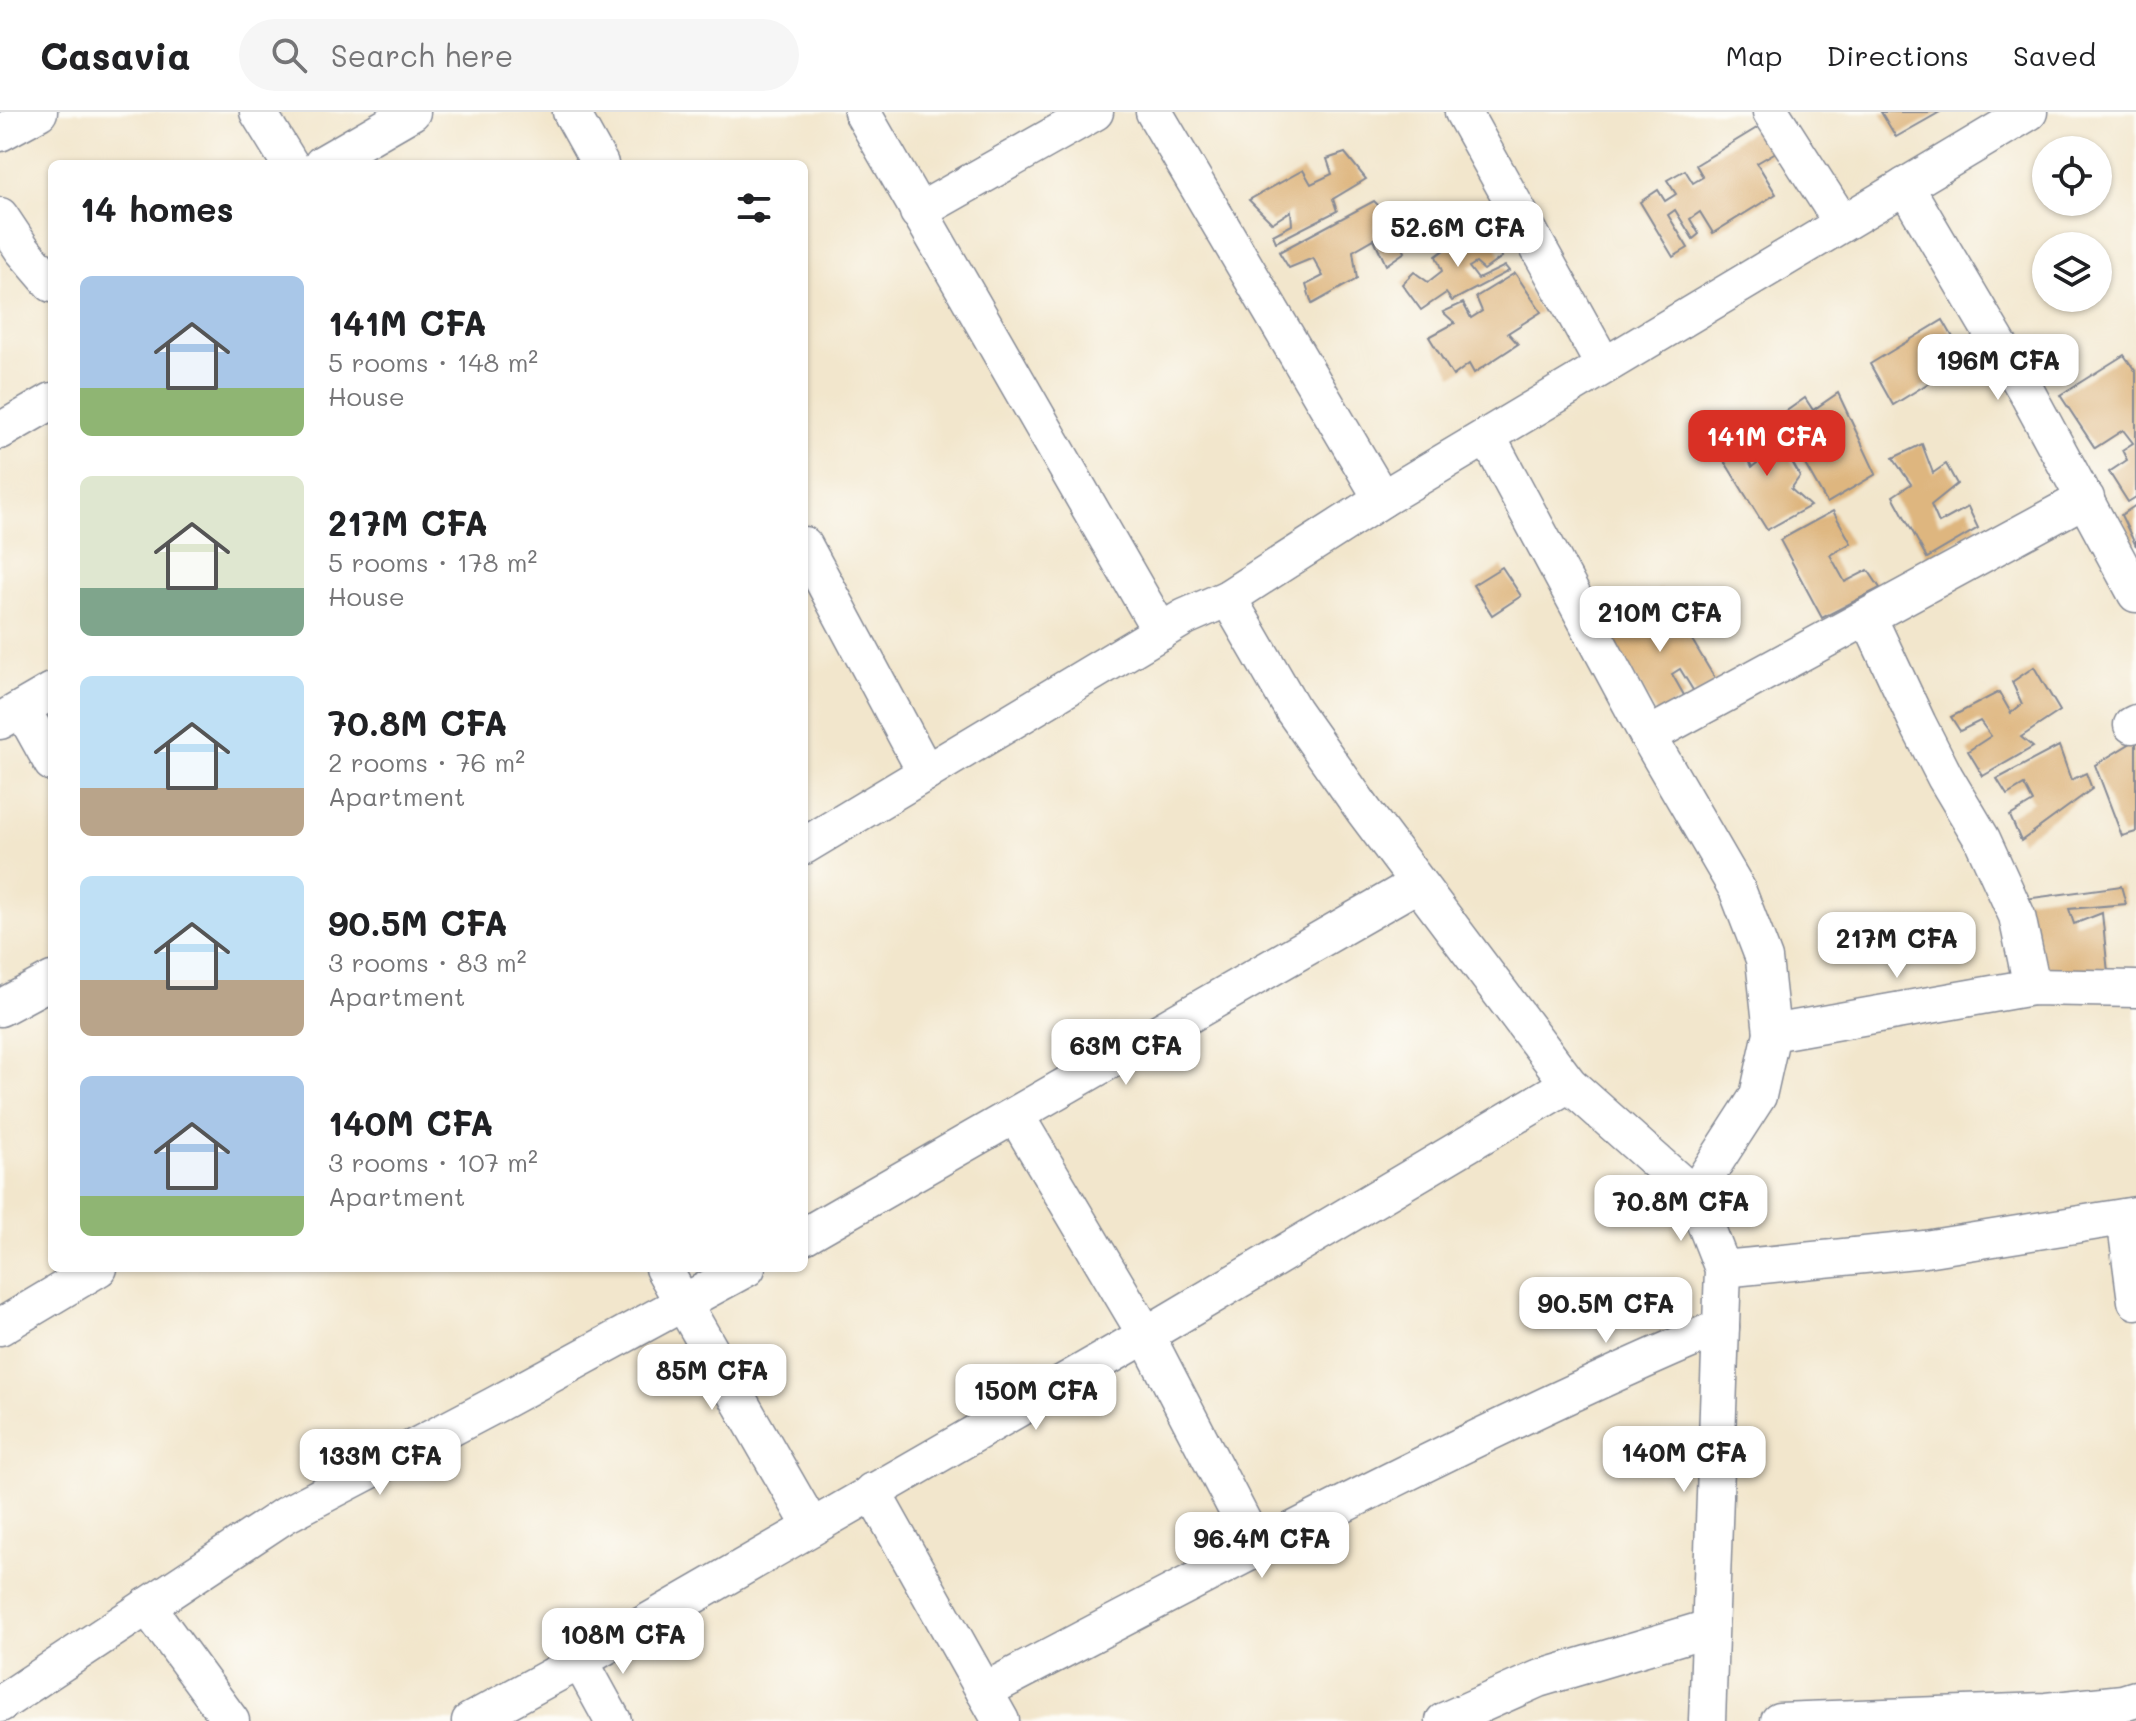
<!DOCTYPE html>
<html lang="en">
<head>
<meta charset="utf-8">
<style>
  :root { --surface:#fff; --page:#f6f6f6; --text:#202124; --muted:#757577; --line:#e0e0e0; --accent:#d93025 }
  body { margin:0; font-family:Mali,sans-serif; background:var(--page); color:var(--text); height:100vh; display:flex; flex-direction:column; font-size:30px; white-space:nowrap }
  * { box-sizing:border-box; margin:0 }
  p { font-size:26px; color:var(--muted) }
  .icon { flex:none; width:44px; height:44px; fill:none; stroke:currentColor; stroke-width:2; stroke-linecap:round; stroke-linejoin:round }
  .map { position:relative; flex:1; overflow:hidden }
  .panel { position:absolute; left:48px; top:48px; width:760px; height:1112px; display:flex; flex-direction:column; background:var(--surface); border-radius:12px; box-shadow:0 2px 6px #0004 }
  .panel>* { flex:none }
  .fabs { position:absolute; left:2032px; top:24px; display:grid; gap:16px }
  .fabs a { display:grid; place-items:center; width:80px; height:80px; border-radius:50%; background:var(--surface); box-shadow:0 2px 6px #0004; font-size:40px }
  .price { position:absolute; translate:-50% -68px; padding:0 18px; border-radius:16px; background:#fff; color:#222; font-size:26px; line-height:52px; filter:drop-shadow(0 2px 4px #0008) }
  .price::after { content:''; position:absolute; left:50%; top:48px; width:24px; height:18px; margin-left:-12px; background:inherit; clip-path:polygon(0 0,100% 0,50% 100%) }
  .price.current { background:var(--accent); color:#fff }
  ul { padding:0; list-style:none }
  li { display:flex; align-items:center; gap:24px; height:200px; padding:0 32px }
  li span { display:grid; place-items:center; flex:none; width:224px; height:160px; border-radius:12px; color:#555 }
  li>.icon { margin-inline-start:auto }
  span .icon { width:96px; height:96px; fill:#fffc; stroke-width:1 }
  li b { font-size:34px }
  h2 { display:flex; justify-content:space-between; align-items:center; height:96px; padding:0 32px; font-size:34px }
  header { display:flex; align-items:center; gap:48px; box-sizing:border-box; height:112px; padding:0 40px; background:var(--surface); border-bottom:2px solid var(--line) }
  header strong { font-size:38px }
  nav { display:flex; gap:44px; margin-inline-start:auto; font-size:28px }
  .search { width:560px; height:72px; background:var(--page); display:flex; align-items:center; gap:20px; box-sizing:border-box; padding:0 28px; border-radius:44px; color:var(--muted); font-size:30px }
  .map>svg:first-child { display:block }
</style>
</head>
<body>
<header>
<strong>Casavia</strong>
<div class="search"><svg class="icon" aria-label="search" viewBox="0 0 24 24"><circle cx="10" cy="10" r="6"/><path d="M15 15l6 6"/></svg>Search here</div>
<nav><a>Map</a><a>Directions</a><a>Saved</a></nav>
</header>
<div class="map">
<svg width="2136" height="1609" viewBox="0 0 2136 1609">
  <rect width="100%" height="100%" fill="#fdfcf7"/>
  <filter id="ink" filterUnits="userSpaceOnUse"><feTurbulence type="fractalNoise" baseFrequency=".0125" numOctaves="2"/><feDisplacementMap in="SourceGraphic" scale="16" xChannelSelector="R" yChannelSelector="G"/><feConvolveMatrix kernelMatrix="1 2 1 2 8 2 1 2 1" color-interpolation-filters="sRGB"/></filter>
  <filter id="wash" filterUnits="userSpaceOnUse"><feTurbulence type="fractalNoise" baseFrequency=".006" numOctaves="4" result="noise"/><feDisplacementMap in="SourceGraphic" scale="32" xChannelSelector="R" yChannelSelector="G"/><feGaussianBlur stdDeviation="1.8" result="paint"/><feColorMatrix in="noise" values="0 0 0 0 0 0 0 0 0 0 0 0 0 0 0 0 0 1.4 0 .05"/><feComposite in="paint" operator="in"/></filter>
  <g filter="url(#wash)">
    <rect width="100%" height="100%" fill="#f2e6cc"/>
    <g id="blocks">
      <!-- building -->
      <g fill="#deb67f">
        <path d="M1881,0h59l-44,25z"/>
        <path d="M1760,14l16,26 -19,11 19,31 -63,39 -13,-21 -10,7 9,15 -6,5 -18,-29 -7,5 20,33 -15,9 -33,-55 18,-12 7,11 11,-7 -9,-14 18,-10 8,13 10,-6 -7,-12z"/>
        <path d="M1345,41l21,26 -33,20 4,12 -61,31 -3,-7 19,-10 -1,-14 -19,12 -23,-23 54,-30 8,14 21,-10 -5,-15z"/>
        <path d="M1374,89l13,13 -10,5 -2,9 17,-2 13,26 -19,13 -12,-26 -21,12 4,28 -45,25 -6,-19 17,-9 -10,-18 -24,10 -10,-16z"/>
        <path d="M1483,109l19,36 -18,13 -8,-7 -7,4 9,12 27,-13 4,5 -57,30 -6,-8 -25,17 -19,-26 12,-12 14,10 14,-11 -6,-15z"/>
        <path d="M1515,161l26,39 -33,21 10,11 -44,29 -5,-9 -16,12 -24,-39 26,-14 -12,-11 20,-9 8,15 11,-7 -6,-14z"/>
        <path d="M1943,208l23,40 -73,45 -23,-41z"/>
        <path d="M2124,243l12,17v125l-8,5 -19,-30 18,-12 -5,-10 11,-7 -10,-13 -28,18 -35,-53z"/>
        <path d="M1838,281l38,81 -49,29 -49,-86 27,-19 8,12z"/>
        <path d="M1769,310l31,54 -9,13 19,17 -43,24 -47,-76 18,-15 14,28 14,-11 -14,-25z"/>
        <path d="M1922,332l11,29 13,-9 11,20 -26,21 8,18 29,-16 10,21 -51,30 -34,-62 18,-12 -18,-26z"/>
        <path d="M2136,393v41l-15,-31z"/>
        <path d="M1833,399l18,32 -21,12 15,27 23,-12 12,18 -58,30 -42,-78z"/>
        <path d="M1502,455l19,29 -29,19 -19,-30z"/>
        <path d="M1660,477l13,21 -19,12 11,18 20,-12 32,54 -21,13 -16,-26 -8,5 13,23 -28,17 -48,-79 18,-10 -6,-12z"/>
        <path d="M2034,555l26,44 -39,26 12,10 -50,29 -15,-25 23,-15 -11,-15 -20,10 -9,-14 48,-25 12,21 11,-9 -10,-22z"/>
        <path d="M2136,628v92l-14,4 -27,-71z"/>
        <path d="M2059,634l12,34 15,-7 6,16 -71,52 -11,-25 23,-14 -9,-17 -17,10 -10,-16z"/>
        <path d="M2121,774l5,18 -57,5 5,15 28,-11 6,60 -63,9 -20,-83z"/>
      </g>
    </g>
  </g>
  <g filter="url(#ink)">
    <use href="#blocks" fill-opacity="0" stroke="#868a95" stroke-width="2"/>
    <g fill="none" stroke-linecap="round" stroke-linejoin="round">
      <defs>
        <g id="minor">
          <path d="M258,0l32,52"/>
          <path d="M571,0l29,52"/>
          <path d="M862,0l299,520"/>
          <path d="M1154,0l228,387"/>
          <path d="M1463,0l141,254"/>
          <path d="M1771,0l71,111"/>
          <path d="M0,21l39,-21"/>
          <path d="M322,52l90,-52"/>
          <path d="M1905,74l120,203 111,205"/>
          <path d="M918,100l177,-100"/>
          <path d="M0,104l22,33 30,35"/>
          <path d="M0,319l52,-30"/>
          <path d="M1487,324l161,300 89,153 27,70 8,74 -14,63 -64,99"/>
          <path d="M804,433l122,228"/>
          <path d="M1228,486l65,112 71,101 205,273 125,111 29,74 -16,452"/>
          <path d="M1868,505l50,107 27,53 37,62 35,77 15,71"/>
          <path d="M22,597l30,54"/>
          <path d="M0,609l52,-30"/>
          <path d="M2132,613l4,-2"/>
          <path d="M1648,624l438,-238"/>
          <path d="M804,734l381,-229 43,-19 154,-99 647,-387"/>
          <path d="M0,896l52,-28"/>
          <path d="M1772,921l260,-46 104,2"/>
          <path d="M1016,1004l130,219 111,214"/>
          <path d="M2125,1105l11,84"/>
          <path d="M804,1124l613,-352"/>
          <path d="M663,1156l148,258"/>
          <path d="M1723,1157l202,-20 211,-34"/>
          <path d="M0,1215l99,-59"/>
          <path d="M872,1379l129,230"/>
          <path d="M147,1494l84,115"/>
          <path d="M580,1549l33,60"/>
          <path d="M984,1579c243,-127 485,-257 737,-364"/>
          <path d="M0,1592l285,-189 208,-109 254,-138"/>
          <path d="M470,1609l110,-60 566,-326 423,-251"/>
          <path d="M1444,1609l94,-42 171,-51"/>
          <path d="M1779,1609l267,-10 77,-8 13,-4"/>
        </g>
      </defs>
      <!-- minor casing -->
      <use href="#minor" stroke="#868a95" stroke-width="39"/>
      <!-- minor -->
      <use href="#minor" stroke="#fff" stroke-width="36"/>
    </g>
  </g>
</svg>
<div class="fabs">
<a><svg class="icon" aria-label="locate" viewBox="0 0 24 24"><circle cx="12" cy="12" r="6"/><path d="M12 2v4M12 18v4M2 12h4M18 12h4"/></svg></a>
<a><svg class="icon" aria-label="layers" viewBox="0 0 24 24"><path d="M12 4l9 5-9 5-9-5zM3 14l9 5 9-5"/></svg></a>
</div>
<b class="price" style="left:1458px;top:157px">52.6M CFA</b>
<b class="price" style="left:1998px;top:290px">196M CFA</b>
<b class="price current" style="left:1767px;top:366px">141M CFA</b>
<b class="price" style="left:1660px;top:542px">210M CFA</b>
<b class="price" style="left:1897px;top:868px">217M CFA</b>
<b class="price" style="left:1126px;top:975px">63M CFA</b>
<b class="price" style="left:1681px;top:1131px">70.8M CFA</b>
<b class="price" style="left:1606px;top:1233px">90.5M CFA</b>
<b class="price" style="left:712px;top:1300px">85M CFA</b>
<b class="price" style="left:1036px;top:1320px">150M CFA</b>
<b class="price" style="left:1684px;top:1382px">140M CFA</b>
<b class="price" style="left:380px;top:1385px">133M CFA</b>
<b class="price" style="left:1262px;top:1468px">96.4M CFA</b>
<b class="price" style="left:623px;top:1564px">108M CFA</b>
<section class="panel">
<h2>14 homes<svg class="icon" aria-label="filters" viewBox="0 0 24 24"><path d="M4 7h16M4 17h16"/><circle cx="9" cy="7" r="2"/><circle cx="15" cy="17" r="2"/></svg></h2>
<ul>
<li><span style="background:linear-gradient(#a9c7e8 70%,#8fb573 0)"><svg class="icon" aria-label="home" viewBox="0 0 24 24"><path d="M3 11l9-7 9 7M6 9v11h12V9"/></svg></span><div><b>141M CFA</b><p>5 rooms · 148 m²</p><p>House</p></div></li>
<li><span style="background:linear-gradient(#dfe7d0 70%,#7fa58c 0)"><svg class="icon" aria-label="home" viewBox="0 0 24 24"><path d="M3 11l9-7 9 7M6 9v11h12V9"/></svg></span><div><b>217M CFA</b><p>5 rooms · 178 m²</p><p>House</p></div></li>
<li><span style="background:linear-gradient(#bfe0f5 70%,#b9a48a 0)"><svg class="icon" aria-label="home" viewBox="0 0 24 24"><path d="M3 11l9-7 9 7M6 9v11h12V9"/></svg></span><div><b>70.8M CFA</b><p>2 rooms · 76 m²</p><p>Apartment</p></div></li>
<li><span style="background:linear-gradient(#bfe0f5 65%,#b9a48a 0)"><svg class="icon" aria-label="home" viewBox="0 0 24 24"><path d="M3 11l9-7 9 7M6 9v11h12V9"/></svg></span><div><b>90.5M CFA</b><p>3 rooms · 83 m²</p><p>Apartment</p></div></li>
<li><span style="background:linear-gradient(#a9c7e8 75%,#8fb573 0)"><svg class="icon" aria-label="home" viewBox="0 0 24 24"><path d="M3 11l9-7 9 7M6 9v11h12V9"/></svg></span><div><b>140M CFA</b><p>3 rooms · 107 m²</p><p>Apartment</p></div></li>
</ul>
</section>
</div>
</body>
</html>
